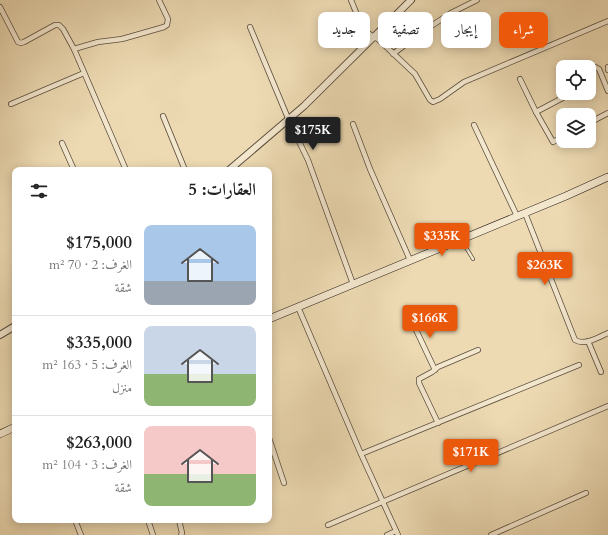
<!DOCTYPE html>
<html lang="ar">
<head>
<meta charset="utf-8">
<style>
  :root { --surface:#fff; --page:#f6f6f6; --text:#222; --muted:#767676; --line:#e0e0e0; --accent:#ea580c }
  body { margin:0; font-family:Cardo,Amiri,serif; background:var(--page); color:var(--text); direction:rtl; height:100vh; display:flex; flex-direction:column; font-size:15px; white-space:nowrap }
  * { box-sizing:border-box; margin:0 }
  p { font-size:13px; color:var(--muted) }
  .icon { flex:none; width:22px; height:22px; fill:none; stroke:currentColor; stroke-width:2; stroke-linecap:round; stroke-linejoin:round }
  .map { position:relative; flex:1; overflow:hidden; direction:ltr }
  .details { position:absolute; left:12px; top:167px; width:260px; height:356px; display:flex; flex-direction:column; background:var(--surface); border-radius:8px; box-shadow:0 2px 10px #0003; direction:rtl }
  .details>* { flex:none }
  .hud { position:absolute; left:284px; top:12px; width:264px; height:36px; direction:rtl; display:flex; gap:8px }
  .fabs { position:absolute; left:556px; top:60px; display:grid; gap:8px }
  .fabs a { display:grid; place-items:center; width:40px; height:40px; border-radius:8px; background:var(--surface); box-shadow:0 2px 10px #0003; font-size:20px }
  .price { position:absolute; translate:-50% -34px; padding:0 9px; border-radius:4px; background:var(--accent); color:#fff; font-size:13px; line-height:26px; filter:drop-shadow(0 1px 2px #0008) }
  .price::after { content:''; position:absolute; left:50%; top:24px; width:12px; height:9px; margin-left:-6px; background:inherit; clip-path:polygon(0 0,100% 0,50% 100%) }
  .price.current { background:#222; color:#fff }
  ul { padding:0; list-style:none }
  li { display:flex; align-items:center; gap:12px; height:100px; padding:0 16px }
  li+li { border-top:1px solid var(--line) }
  li span { display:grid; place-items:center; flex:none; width:112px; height:80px; border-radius:8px; color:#555 }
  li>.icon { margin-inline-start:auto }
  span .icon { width:48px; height:48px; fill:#fffc; stroke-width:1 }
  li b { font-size:17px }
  h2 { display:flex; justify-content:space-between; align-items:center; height:48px; padding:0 16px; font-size:17px }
  .tag { padding:0 14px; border-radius:8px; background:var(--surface); box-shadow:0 2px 10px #0003; font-size:14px; line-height:36px }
  .tag.current { background:var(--accent); color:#fff }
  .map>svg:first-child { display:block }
</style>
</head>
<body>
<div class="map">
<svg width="608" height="535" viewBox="0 0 608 535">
  <rect width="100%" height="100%" fill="#eddab3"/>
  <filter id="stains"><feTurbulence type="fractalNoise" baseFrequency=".005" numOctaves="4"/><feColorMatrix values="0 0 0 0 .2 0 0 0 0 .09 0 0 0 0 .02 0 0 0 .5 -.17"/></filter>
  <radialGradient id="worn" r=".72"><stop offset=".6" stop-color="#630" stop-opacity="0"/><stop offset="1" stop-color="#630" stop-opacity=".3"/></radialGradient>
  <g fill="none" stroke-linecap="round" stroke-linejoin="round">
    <defs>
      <path id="service" d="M462,241l11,18"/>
      <g id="minor">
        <path d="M351,0l11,27c5,5 9,10 16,12l37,35 15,26 3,2 7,-3 24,-17 144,-61"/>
        <path d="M0,7l18,35 3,1 3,-1 31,-17h4l4,4 11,20 52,121"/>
        <path d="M250,27l40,96 18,37 45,124"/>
        <path d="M74,49l24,-7 24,-3 42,-12 3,-2 1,-6 -9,-19"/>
        <path d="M393,54l26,-20 32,-21 26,-13"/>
        <path d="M608,67v3"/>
        <path d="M589,72l6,-5 4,2 9,22"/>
        <path d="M520,79l16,33 36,-19"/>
        <path d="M11,104l73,-31"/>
        <path d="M536,112l17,30 10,-6"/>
        <path d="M163,116l22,54"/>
        <path d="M589,123l19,-10"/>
        <path d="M353,124l17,45 40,91"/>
        <path d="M474,125l43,91"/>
        <path d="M62,143l12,27"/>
        <path d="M525,213l50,127c10,6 24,-3 33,-7"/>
        <path d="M298,307l63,147 37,81"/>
        <path d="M409,315l26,55"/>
        <path d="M588,341l13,31"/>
        <path d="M438,423l-19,-40v-4l13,-7 6,-5 40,-17"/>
        <path d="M269,438l15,45"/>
        <path d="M361,454l218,-89"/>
        <path d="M75,520l6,15"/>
        <path d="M148,520l5,15"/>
        <path d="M179,520l3,13 -1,2"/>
        <path d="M328,525l280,-119"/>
        <path d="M387,535l9,-4"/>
        <path d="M491,535l95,-42"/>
      </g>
      <g id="tertiary">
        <path d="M229,170l75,-64 107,-106"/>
        <path d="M0,335l15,-9"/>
      </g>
      <g id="secondary">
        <path d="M269,319l297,-123 42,-19"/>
        <path d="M0,434l15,-7"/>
      </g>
    </defs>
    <!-- service casing -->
    <use href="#service" stroke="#5a4e3e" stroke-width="4"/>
    <!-- minor casing -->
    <use href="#minor" stroke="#5a4e3e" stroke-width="6"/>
    <!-- tertiary casing -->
    <use href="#tertiary" stroke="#5a4e3e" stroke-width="8"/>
    <!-- secondary casing -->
    <use href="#secondary" stroke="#291f17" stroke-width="8"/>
    <!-- service -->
    <use href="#service" stroke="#f3e7ce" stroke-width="2.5"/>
    <!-- minor -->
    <use href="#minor" stroke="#f3e7ce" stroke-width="4.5"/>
    <!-- tertiary -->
    <use href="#tertiary" stroke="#f3e7ce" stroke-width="6"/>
    <!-- secondary -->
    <use href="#secondary" stroke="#f3e7ce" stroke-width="7"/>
  </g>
  <rect width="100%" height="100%" filter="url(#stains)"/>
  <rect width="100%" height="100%" fill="url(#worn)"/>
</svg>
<div class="fabs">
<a><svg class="icon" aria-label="locate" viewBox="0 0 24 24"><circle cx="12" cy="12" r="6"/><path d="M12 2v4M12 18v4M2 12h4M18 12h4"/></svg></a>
<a><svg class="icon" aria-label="layers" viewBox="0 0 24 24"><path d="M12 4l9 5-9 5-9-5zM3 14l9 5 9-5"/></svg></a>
</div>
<b class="price current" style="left:313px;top:151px">$175K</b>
<b class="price" style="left:442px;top:257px">$335K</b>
<b class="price" style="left:545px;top:286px">$263K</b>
<b class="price" style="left:430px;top:339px">$166K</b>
<b class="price" style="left:471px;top:473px">$171K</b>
<div class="hud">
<a class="tag current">شراء</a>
<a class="tag">إيجار</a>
<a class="tag">تصفية</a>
<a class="tag">جديد</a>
</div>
<section class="details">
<h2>العقارات: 5<svg class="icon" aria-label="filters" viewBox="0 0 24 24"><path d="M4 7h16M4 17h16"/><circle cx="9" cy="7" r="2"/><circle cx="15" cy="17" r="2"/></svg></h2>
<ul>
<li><span style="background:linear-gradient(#a9c7e8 70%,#9aa5b1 0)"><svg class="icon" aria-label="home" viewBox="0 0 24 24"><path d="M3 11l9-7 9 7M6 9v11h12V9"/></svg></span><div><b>$175,000</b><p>الغرف: 2 · 70 m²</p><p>شقة</p></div></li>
<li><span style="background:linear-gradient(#c9d6e8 60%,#8fb573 0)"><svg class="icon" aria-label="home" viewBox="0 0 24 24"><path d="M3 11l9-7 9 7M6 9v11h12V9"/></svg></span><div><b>$335,000</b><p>الغرف: 5 · 163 m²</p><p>منزل</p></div></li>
<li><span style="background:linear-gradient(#f6c9c9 60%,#8fb573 0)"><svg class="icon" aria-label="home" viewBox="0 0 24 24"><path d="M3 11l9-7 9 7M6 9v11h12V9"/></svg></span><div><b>$263,000</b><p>الغرف: 3 · 104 m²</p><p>شقة</p></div></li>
</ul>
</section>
</div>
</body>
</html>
